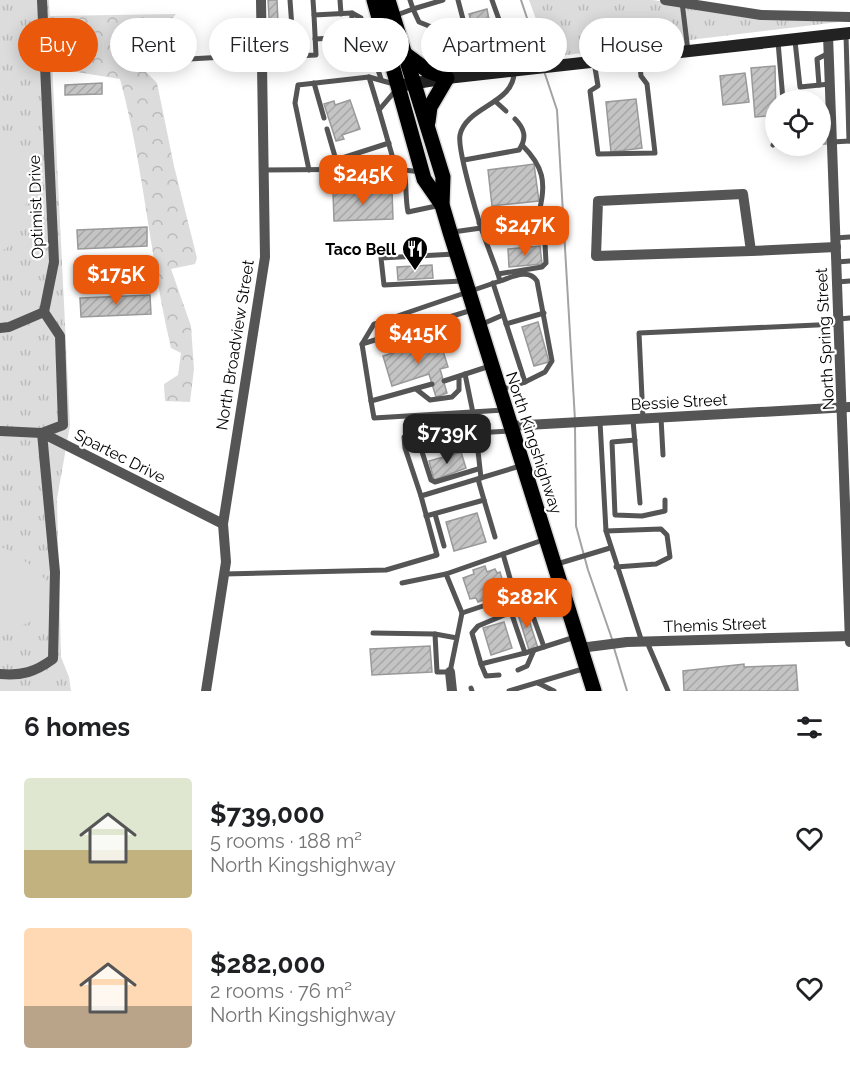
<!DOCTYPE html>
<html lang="en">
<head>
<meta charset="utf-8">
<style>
  :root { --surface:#fff; --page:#f2f2f2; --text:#202124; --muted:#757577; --accent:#ea580c }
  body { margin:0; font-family:Raleway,sans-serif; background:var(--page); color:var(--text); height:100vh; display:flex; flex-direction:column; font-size:22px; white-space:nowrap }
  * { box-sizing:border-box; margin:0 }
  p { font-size:20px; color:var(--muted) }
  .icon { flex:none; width:33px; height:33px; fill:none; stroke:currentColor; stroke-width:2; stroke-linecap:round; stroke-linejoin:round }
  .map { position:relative; height:691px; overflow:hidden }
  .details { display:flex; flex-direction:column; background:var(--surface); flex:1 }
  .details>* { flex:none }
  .top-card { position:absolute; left:18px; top:18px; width:814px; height:54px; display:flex; gap:12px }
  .tools { position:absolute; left:765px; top:90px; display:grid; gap:12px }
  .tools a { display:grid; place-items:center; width:66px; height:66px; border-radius:50%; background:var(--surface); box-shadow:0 3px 15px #0003; font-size:30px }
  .price { position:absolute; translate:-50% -51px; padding:0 14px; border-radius:12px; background:var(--accent); color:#fff; font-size:20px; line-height:39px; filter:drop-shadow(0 2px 3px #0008) }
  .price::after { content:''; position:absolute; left:50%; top:36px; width:18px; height:14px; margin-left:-9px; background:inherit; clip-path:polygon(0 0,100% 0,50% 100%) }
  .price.selected { background:#222; color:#fff }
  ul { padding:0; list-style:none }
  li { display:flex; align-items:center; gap:18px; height:150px; padding:0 24px }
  li span { display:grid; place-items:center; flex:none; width:168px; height:120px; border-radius:6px; color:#555 }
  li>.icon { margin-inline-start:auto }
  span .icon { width:72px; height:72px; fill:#fffc; stroke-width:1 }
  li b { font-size:26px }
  h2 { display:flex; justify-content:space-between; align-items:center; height:72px; padding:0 24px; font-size:26px }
  .pill { padding:0 21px; border-radius:27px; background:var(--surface); box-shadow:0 3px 15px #0003; font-size:21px; line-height:54px }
  .pill.selected { background:var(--accent); color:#fff }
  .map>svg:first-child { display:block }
</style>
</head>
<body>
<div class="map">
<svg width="850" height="691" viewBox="0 0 850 691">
  <defs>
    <pattern id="forest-crowns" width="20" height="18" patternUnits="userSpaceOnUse" patternTransform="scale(1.5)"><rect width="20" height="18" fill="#dcdcdc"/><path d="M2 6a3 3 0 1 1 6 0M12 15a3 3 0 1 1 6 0" fill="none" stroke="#bbb"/></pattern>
    <pattern id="park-tufts" width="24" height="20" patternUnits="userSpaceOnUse" patternTransform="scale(1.5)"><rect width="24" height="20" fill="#dcdcdc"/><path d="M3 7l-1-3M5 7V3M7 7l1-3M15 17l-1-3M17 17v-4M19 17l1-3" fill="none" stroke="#bbb"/></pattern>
    <pattern id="building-hatch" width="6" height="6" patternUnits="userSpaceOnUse" patternTransform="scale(1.5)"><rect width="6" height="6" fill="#c4c4c4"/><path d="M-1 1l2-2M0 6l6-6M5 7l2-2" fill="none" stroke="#a7a7a7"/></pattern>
  </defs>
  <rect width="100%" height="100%" fill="#fff"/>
  <!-- forest -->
  <path fill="url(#forest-crowns)" d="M176,14l-9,11 -38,8 -6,16 34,34 17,83 23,92 -2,6 -24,5 20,57 3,43 -4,33 -25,-1 -1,-17 14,-9 3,-22 -10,-5c-21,-89 -27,-181 -51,-269l-68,-11 -2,-52z"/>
  <!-- park -->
  <g fill="url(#park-tufts)">
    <path d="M0,0h49l21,425 -13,74 4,158 8,20 2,14h-71z"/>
    <path d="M529,0h123l187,22 -289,35z"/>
  </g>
  <!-- garden -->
  <g fill="#dcdcdc">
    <path d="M28,148l2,46 -22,53 -8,5v-102z"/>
    <path d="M5,548l24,16 21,20 -2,30 -48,21v-86z"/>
  </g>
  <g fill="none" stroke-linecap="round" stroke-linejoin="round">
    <!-- stream -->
    <g stroke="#a3a3a3" stroke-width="2">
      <path d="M521,0l21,63"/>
      <path d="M544,71l13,39 18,310"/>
      <path d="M575,426l1,100 12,44 24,69"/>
      <path d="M614,648l13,43"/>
    </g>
  </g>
  <!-- building -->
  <g fill="url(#building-hatch)" stroke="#999" stroke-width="1.5">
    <path d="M268,0h9l3,69 -8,-1z"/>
    <path d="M487,9l7,38 -14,4 -11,-37z"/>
    <path d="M775,66l1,53 -9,1v-4l-12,1 -4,-49z"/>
    <path d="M745,73l4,29 -26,3 -3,-29z"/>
    <path d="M102,83v11l-37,1v-10z"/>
    <path d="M636,99l6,49 -31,4 -5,-50z"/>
    <path d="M350,100l10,29 -18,6 2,4 -8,2 -12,-37 10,-3 1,4z"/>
    <rect x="820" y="129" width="6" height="15"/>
    <path d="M534,164l5,37 -47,5 -4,-36z"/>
    <path d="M392,190l1,29 -59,2 -1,-28z"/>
    <path d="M147,227v19l-69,3 -1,-19z"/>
    <path d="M540,246l2,18 -33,3 -1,-18z"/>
    <path d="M148,259l1,19 -70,3 -1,-19z"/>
    <path d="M432,265l1,13 -35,2 -1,-13z"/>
    <path d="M150,295l1,19 -70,3 -1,-19z"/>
    <path d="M538,322l11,40 -15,4 -12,-39z"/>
    <path d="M439,338l9,29 -8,2 7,24 -11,4 -7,-23 -37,12 -9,-30z"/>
    <path d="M461,452l5,16 -32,12 -5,-19z"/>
    <path d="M477,513l9,29 -32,9 -8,-29z"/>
    <path d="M485,566l2,6 8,-3 2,4 3,-1 5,17 -5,2v3l-22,8 -2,-4 -6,1 -7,-21 11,-4 -1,-4z"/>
    <path d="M525,608l13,40 -9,2 -12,-39z"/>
    <path d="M504,622l8,26 -21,7 -8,-27z"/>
    <path d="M430,646l2,26 -60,3 -2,-26z"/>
    <path d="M744,664v3l52,-2 2,26h-114l-1,-20z"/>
  </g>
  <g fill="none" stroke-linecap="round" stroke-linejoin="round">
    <defs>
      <g id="primary">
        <path d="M374,0l50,179 18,26"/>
        <path d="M388,0l55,177 -1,28 8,27 144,459"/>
        <path d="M405,54l23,17 19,7 -17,29 -2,15"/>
      </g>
    </defs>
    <!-- primary casing -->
    <use href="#primary" stroke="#dbdbdb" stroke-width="18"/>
    <!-- lane -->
    <g stroke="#555" stroke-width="5">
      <path d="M290,0l4,56 22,-1 -2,-40 38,-2 9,5 20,61"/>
      <path d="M313,0l1,15"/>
      <path d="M340,0l1,14"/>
      <path d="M443,0l-30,9 6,13 50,20 -11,-42"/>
      <path d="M682,2l6,49"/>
      <path d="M394,16l19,-7 -3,-9"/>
      <path d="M846,35l3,106"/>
      <path d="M315,39l36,-2 1,-24"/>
      <path d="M795,41l5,46 30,-3"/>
      <path d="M469,42l11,33"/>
      <path d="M778,42l5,58"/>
      <path d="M170,43l1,17 91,-5"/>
      <path d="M594,62l4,24 -8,5 8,63 57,-1 -8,-69 -6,-8 -2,-19"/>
      <path d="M369,77l10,33"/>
      <path d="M314,83l10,35"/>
      <path d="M819,85l-2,-26 12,-6"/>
      <path d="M396,90l-17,20 17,59"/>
      <path d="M495,101l11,10"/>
      <path d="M327,129l9,31"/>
      <path d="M832,142l18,-1"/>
      <path d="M773,145l3,-4"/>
      <path d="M464,160l55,-10c8,-12 6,-21 -4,-31"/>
      <path d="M263,170l133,-1 25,3"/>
      <path d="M309,170l-14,-67 3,-18 71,-8 25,7"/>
      <path d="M339,170l-3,-10 53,-17"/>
      <path d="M404,170c3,15 1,27 4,42l33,-7"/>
      <path d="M479,223l54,-6 6,-5c8,-30 4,-46 -17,-67"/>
      <path d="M481,228l17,46 44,-7 4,-4 -1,-20 -7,-9 -52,6"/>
      <path d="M453,232l28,-4c-5,-17 -24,-79 -21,-93 6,-29 56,-31 54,-65 -1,-16 -16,-52 -22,-70"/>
      <path d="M835,238l15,-1"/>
      <path d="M455,254l-74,4 3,27 78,-4"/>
      <path d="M837,262l13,-1"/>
      <path d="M500,281c12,-4 29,-13 37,0l15,80 -7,11 -20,10"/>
      <path d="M837,282l13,-1"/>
      <path d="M493,283l32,99 -25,8"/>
      <path d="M839,319l11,-1"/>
      <path d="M506,324l38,-11"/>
      <path d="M480,325l23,-10"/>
      <path d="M362,344l12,-20 126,-43 -2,-7"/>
      <path d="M465,374l8,39"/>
      <path d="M444,381l46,-15"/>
      <path d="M432,384l-61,17 -9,-57 110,-34"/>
      <path d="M416,389l14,11 22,-3 7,-7v-13"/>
      <path d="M371,401l3,17 130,-8"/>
      <path d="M661,418l2,37"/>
      <path d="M643,419l-4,-86 200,-9"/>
      <path d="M633,420l7,83"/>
      <path d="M600,422l6,109 36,111"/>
      <path d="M476,433l5,45"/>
      <path d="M417,436l14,44 4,2 43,-13"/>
      <path d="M635,440l-23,2 3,73 27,1 23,-5v-11"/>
      <path d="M421,496l-16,-48 -1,-11 107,-6"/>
      <path d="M484,500l11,37"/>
      <path d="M435,514l9,32"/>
      <path d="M426,516l58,-16 -6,-21"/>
      <path d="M606,531l55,-2 6,6 3,22 -14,7 -40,3"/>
      <path d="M503,554l13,45"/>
      <path d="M557,564l53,-16"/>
      <path d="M224,574l162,-4 51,-15 -16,-59 99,-30"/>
      <path d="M446,574l16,39 -12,59h-13l-2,-38 22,4"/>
      <path d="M402,583l44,-9 97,-34"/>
      <path d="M562,594l-51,18 14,41 50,-16"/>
      <path d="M498,601l18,-2 44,-13"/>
      <path d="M529,605l15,42"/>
      <path d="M511,612l-33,14 -6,7 9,31 44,-11"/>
      <path d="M462,613l21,-7"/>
      <path d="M373,633l62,1"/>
      <path d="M647,642l21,49"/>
      <path d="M481,664l5,12 13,-1"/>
      <path d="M518,670l9,-4 7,-16"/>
      <path d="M538,683l16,8"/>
      <path d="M471,688l1,3"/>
      <path d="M509,691l77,-23"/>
    </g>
    <!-- street -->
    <g stroke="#555" stroke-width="10">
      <path d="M665,0l96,15 89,2"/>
      <path d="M828,35l22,607"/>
      <path d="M743,194l8,57 -155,5 2,-55z"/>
      <path d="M751,251l85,-4"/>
      <path d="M0,328l9,-1 35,-15"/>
      <path d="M509,426l341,-19"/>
      <path d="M0,431l42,2 181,91"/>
      <path d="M580,648l47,-6 223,-6"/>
      <path d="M450,672l2,19"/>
      <path d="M0,674c22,2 35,-2 53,-15l2,-87 -13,-139 21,-8 -3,-89 -16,-24 10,-50 -12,-262"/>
      <path d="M206,691l20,-129 -3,-38 42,-267 -4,-257"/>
    </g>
    <!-- secondary -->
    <path stroke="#222" stroke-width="12" d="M398,86l49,-8 403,-45"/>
    <!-- primary -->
    <use href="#primary" stroke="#000" stroke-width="15"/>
  </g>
  <!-- icons -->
  <defs>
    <symbol id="restaurant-pin" viewBox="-11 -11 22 30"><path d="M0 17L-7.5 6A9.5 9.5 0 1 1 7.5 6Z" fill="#000" stroke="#fff"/><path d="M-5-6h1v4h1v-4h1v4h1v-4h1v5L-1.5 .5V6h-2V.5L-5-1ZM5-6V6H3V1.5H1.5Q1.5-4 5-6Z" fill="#fff"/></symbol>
  </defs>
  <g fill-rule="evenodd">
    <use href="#restaurant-pin" x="400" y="234" width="30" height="40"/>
  </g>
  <g text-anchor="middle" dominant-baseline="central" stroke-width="4.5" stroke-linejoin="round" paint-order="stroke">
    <!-- street labels -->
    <g font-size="16" fill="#000" stroke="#fff">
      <text transform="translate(36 207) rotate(-92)">Optimist Drive</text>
      <text transform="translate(825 339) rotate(-93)">North Spring Street</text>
      <text transform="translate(235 345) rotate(-81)">North Broadview Street</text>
      <text transform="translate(679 402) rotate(-3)">Bessie Street</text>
      <text transform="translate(534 443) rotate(72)">North Kingshighway</text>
      <text transform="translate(120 456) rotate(27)">Spartec Drive</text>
      <text transform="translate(715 625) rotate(-2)">Themis Street</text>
    </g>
    <!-- poi labels -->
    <g font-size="16" font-weight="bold" fill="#000" stroke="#fff" text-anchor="end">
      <text x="396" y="249">Taco Bell</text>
    </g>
  </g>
</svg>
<div class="tools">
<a><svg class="icon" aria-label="locate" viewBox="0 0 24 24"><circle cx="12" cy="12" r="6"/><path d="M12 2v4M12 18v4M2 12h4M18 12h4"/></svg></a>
</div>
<b class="price" style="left:363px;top:206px">$245K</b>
<b class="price" style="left:525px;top:257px">$247K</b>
<b class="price" style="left:116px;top:306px">$175K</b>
<b class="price" style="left:418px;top:365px">$415K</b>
<b class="price selected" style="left:447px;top:465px">$739K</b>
<b class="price" style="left:527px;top:629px">$282K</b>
<div class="top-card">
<a class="pill selected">Buy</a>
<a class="pill">Rent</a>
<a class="pill">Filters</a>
<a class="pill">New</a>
<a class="pill">Apartment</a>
<a class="pill">House</a>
</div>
</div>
<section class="details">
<h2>6 homes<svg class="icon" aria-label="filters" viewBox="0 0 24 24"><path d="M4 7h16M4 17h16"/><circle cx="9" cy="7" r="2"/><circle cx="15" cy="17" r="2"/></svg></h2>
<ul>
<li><span style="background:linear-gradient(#dfe7d0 60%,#c2b280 0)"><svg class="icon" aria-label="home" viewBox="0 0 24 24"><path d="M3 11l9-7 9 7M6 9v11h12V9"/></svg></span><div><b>$739,000</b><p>5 rooms · 188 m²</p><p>North Kingshighway</p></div><svg class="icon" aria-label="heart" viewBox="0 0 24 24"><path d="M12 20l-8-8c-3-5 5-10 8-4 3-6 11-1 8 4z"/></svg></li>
<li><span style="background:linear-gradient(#ffd9b3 65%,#b9a48a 0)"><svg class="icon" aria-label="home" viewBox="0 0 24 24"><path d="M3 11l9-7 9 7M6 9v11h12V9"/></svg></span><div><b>$282,000</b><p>2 rooms · 76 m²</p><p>North Kingshighway</p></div><svg class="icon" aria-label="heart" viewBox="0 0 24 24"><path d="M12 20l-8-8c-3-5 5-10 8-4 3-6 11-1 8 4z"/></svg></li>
</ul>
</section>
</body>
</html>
